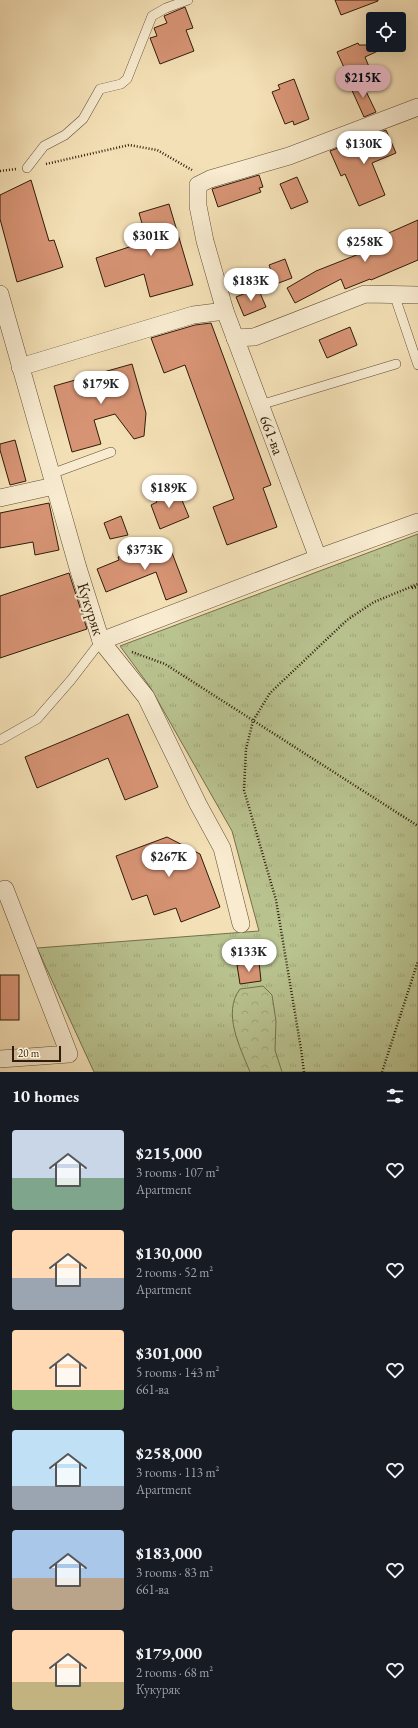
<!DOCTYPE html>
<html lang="en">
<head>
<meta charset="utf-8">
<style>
  :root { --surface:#171b24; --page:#20242c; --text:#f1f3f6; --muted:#9ea1a6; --accent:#c59692 }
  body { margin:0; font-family:"EB Garamond",serif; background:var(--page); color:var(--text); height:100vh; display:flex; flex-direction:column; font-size:15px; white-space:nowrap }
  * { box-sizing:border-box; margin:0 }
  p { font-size:13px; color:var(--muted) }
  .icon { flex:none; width:22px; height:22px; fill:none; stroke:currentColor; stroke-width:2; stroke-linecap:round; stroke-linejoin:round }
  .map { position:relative; height:1072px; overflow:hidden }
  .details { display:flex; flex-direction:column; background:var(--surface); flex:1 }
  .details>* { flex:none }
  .fabs { position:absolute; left:366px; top:12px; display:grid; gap:8px }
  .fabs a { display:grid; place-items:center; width:40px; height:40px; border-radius:4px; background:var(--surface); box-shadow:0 4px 16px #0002; font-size:20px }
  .scale { position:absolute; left:12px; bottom:10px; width:49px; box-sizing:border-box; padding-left:4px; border:2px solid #2f1c0a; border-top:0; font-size:11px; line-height:14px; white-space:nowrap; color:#2f1c0a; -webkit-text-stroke:3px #f8ebd0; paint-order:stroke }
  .price { position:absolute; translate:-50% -34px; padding:0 9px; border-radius:14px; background:#fff; color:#222; font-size:13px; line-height:26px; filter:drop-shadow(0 1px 2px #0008) }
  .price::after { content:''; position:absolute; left:50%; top:24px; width:12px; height:9px; margin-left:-6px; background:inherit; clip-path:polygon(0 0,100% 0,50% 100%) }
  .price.current { background:var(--accent); color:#111 }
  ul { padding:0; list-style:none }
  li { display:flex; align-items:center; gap:12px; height:100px; padding:0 12px }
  li span { display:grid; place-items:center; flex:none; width:112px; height:80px; border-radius:4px; color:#555 }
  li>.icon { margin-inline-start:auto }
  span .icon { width:48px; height:48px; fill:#fffc; stroke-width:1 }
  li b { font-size:17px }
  h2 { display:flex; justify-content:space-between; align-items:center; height:48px; padding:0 12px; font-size:17px }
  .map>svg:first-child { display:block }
</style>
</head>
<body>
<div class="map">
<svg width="418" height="1072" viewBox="0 0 418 1072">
  <defs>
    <pattern id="grass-tufts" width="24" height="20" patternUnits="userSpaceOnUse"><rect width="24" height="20" fill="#b9c390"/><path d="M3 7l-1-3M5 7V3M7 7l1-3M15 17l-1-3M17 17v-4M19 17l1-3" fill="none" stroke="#9fa77b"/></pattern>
    <pattern id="forest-crowns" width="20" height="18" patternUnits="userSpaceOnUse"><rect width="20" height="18" fill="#b9c390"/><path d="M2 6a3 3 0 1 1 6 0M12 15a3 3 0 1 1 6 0" fill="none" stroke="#9fa77b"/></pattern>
  </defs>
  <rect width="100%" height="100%" fill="#f4e0b6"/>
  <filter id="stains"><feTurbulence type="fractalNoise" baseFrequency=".005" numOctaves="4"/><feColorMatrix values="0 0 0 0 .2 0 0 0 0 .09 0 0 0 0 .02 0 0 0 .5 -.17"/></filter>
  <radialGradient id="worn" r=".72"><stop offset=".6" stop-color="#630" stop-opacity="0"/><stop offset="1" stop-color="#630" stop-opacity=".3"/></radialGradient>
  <!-- grass -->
  <path fill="url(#grass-tufts)" stroke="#74704d" d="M418,534v538h-324l-57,-124 222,-17 -27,-100 -82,-144 -30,-41z"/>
  <!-- forest -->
  <path fill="url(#forest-crowns)" stroke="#74704d" d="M263,986l9,9 4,26 -1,29 7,22h-32c-10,-25 -28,-59 -10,-83z"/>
  <!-- building -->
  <g fill="#d79475" stroke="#2f1c0a">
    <path d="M335,0h43v1l-37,14z"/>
    <path d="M185,7l8,21 -7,2 8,21 -34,13 -10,-26 7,-2 -3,-8 13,-5 -3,-7z"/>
    <path d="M358,43l1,2h32l-26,12 7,17 -21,9 -14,-31z"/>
    <path d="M294,79l15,40 -15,6 -1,-4 -8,3 -13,-32 8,-3 -2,-4z"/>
    <path d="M361,81l15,31 -12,5 -14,-31z"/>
    <path d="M386,130l10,23 -24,10 13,32 -26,11 -14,-32 -4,2 -11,-25z"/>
    <path d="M259,175l4,12 -4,1 2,4 -43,15 -6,-18z"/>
    <path d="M297,177l11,25 -17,7 -11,-25z"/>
    <path d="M31,180l18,61 5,-1 9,27 -46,15 -17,-63v-24z"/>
    <path d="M169,204l24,81 -43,12 -6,-23 -39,13 -9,-29 51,-17 -8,-28z"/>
    <path d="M418,220v40l-47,20 -1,-1 -25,10 -4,-10 -46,24 -8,-15 29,-17 43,-17 -2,-7z"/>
    <path d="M285,259l7,19 -16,6 -7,-19z"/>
    <path d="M258,288l8,19 -22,9 -8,-19z"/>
    <path d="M211,323l60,162 -8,3 14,39 -50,18 -14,-38 21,-8 -49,-134 -21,8 -13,-35 44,-13z"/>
    <path d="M350,327l7,18 -30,13 -8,-18z"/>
    <path d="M132,364l14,49 -2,23 -10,3 -19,-25 -21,6 7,24 -29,8 -18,-66z"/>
    <path d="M15,440l11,41 -16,4 -10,-35v-6z"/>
    <path d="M167,490l3,7 9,-4 10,24 -29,12 -9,-24 6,-3 -3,-6z"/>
    <path d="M49,503l10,47 -24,5 -2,-13 -33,6v-35z"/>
    <path d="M121,516l7,19 -18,4 -6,-16z"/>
    <path d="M169,545l18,47 -21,8 -10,-28 -50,20 -9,-23 22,-9 -1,-3 17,-5 1,1 2,-1 1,4z"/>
    <path d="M69,573l18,56 -87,29v-62z"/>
    <path d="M128,714l30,73 -33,13 -17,-42 -71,30 -12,-31z"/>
    <path d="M167,837l33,17 20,53 -39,15 -5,-14 -22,7 -7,-20 -15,5 -16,-44z"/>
    <path d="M259,962l2,19 -21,3 -3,-19z"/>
    <rect x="0" y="975" width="19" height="45"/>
  </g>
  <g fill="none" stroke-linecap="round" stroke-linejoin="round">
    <defs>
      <g id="lane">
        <path d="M27,168l17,-22 21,-11 18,-16 17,-30 21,-5 6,-5 25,-63 14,-8 22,-8"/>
        <path d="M394,294l24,71"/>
        <path d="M260,405l136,-41"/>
        <path d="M51,474l60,-22"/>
        <path d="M0,740l37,-21 34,-39 30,-39"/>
      </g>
      <g id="street">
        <path d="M0,294l78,274 23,73 45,56 52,107 24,44 19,76"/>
        <path d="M235,338l19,-1 111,-43 53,1"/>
        <path d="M20,367l173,-52 32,-4"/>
        <path d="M0,498l54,-12"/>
        <path d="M318,558l-93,-247 -20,-70 -7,-35v-21l12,-6 79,-23 129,-49"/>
        <path d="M101,641l217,-83 100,-36"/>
        <path d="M0,1059l69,-5 -64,-165"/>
      </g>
    </defs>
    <!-- lane casing -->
    <use href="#lane" stroke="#604d35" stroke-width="10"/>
    <!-- street casing -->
    <use href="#street" stroke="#604d35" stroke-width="18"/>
    <!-- path -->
    <g stroke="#2f1c0a" stroke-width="2.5" stroke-dasharray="1 2" stroke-linecap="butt">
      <path d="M46,164l83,-19 28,5 35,20"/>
      <path d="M0,171l16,-2"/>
      <path d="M412,588l6,-1"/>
      <path d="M132,652l33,12 253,162"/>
      <path d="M304,1072l-3,-23 -25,-149 -32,-110 2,-41 7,-28 17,-28 77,-73 27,-18 44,-18"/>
      <path d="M382,1072l36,-111"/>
    </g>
    <!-- lane -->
    <use href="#lane" stroke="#f8ebd0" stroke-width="9"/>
    <!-- street -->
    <use href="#street" stroke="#f8ebd0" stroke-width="17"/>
  </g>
  <g text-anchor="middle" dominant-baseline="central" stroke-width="4" stroke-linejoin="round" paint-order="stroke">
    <!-- street labels -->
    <g font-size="16" fill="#2f1c0a" stroke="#f8ebd0">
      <text transform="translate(272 435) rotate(69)">661-ва</text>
      <text transform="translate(91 609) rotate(72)">Кукуряк</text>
    </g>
  </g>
  <rect width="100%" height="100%" filter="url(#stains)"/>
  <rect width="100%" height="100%" fill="url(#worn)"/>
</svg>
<div class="fabs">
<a><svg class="icon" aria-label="locate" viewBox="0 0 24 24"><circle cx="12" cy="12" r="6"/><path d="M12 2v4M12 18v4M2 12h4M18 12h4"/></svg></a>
</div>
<div class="scale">20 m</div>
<b class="price current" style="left:363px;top:99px">$215K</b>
<b class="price" style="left:364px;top:165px">$130K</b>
<b class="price" style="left:151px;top:257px">$301K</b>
<b class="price" style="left:365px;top:263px">$258K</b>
<b class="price" style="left:251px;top:302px">$183K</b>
<b class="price" style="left:101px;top:405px">$179K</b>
<b class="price" style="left:169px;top:509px">$189K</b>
<b class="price" style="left:145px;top:571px">$373K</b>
<b class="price" style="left:169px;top:878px">$267K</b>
<b class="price" style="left:249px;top:973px">$133K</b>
</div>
<section class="details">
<h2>10 homes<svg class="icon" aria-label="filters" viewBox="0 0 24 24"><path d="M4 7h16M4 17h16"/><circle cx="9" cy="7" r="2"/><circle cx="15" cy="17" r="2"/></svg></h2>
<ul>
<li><span style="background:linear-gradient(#c9d6e8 60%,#7fa58c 0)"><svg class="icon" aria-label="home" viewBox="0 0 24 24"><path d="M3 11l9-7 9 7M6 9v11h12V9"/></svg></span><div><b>$215,000</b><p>3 rooms · 107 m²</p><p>Apartment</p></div><svg class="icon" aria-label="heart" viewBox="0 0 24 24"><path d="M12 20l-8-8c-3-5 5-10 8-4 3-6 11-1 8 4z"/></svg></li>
<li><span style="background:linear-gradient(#ffd9b3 60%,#9aa5b1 0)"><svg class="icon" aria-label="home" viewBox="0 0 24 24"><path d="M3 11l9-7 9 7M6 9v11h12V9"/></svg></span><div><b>$130,000</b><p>2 rooms · 52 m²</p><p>Apartment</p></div><svg class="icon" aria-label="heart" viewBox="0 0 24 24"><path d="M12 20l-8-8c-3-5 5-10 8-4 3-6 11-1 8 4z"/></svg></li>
<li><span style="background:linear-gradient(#ffd9b3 75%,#8fb573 0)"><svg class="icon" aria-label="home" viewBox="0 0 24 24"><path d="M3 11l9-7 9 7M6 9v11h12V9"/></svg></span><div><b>$301,000</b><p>5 rooms · 143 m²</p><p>661-ва</p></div><svg class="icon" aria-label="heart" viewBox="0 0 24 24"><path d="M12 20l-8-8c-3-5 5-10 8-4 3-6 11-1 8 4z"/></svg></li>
<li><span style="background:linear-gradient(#bfe0f5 70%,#9aa5b1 0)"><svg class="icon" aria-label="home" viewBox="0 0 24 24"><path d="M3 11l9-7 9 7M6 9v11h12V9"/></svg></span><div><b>$258,000</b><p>3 rooms · 113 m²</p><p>Apartment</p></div><svg class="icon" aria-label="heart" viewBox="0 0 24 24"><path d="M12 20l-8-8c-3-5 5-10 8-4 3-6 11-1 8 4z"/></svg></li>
<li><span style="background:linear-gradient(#a9c7e8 60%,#b9a48a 0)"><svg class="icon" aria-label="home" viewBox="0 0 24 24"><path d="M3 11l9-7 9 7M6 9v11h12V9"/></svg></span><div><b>$183,000</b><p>3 rooms · 83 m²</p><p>661-ва</p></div><svg class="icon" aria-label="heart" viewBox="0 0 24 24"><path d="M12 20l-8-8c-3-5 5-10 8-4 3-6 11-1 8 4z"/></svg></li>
<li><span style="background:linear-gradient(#ffd9b3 65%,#c2b280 0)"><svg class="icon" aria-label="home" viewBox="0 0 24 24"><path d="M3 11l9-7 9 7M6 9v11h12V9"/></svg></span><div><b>$179,000</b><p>2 rooms · 68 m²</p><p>Кукуряк</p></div><svg class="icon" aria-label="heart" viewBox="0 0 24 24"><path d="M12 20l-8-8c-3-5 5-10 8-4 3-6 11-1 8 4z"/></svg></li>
</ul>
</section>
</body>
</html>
